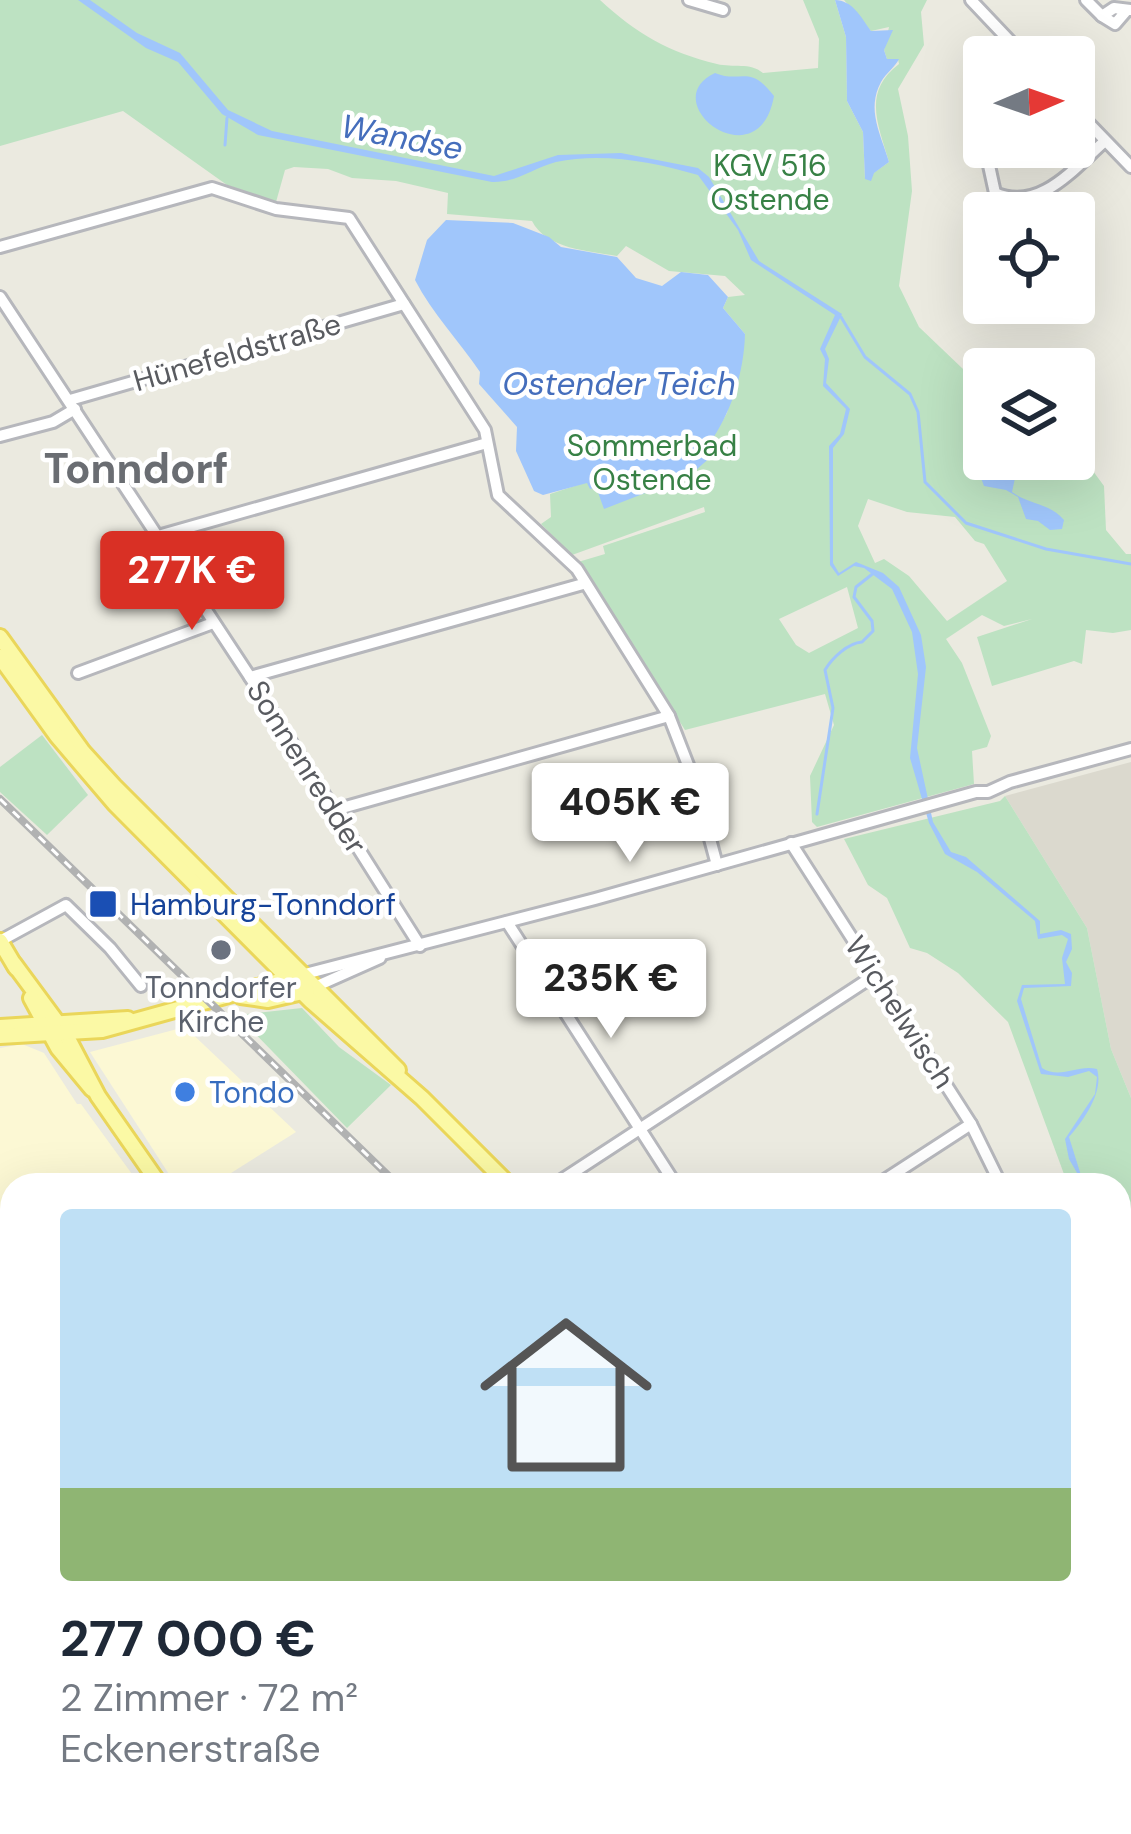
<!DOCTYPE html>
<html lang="de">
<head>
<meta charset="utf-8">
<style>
  :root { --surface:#fff; --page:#f2f2f3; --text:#1f2937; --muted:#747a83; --accent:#d93025 }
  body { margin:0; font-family:"DM Sans",sans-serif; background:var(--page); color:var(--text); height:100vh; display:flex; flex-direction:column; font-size:45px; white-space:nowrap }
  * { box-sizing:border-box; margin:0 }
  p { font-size:39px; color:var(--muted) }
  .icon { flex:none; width:66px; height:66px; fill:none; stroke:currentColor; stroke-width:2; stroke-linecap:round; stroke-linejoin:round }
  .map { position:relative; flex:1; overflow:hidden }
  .sheet { position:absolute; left:0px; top:1173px; width:1131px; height:663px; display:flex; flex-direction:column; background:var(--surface); border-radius:36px 36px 0 0; box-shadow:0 12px 48px #0002 }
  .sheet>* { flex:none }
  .needle { width:78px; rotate:88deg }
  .buttons { position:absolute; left:963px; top:36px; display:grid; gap:24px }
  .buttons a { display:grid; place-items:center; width:132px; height:132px; border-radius:12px; background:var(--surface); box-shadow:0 12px 48px #0002; font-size:60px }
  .price { position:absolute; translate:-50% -102px; padding:0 27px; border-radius:12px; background:#fff; color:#222; font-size:39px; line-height:78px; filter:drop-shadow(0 3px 6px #0008) }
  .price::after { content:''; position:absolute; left:50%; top:72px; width:36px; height:27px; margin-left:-18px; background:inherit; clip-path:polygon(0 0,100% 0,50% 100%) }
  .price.current { background:var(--accent); color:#fff }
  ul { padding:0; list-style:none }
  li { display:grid; align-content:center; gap:24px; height:636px; padding:0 60px }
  li span { display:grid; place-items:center; height:372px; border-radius:12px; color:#555 }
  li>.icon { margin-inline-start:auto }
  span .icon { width:216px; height:216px; fill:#fffc; stroke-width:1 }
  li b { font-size:51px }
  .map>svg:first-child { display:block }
</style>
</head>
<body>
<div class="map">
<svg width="1131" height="1834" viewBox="0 0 1131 1834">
  <rect width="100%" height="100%" fill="#ebeae0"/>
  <!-- commercial -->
  <g fill="#fcf8d4">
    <path d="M185,1027l111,105 -84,53h-36l-86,-133z"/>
    <path d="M22,1044l22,9 33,51h4l59,81h-128v100l-12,12v-249z"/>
  </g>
  <!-- education -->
  <path fill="#dbd9ce" d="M1131,762v336l-20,-49 -24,-121 -82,-132z"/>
  <!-- green -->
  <g fill="#bde2c2" fill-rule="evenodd">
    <path d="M0,0h600c37,34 68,52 117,64 16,4 33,-2 46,9l55,-5 1,-29 -16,-39h32l11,37 1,64 16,31 2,47 24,-17c-11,-38 -27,-70 10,-98l-1,-5h-11l-3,-9 5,-23 -18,4 -27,-31h83l-6,12 3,33 -26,44 10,47 4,55 -13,95 20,41 65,62v70h90v-14l30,41 2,44 20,24h5v76l-18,3 -27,-3 -4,34 -8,-3 -82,25 -15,-49 55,-18 -28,7 -22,-11 -36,24 16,24 29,73 -4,11 -15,4 2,33 -157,43 -5,-5 -2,-46 24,-51 -9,-31 -140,36 -107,-168 27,-8 -2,-8 102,-34 -1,-5 -132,48 -31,-31 10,-7 -1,-23 160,-52 17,-29 18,-79 -22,-26 5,-11 17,-2 -20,-19 -56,-5 -43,-25 -9,10c-28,-5 -71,-7 -85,-35l-85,-7 1,-21 -52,-12 -44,-3 -24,-9 -34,-2 -9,3 -9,32 -6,-2 -43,-15 -104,-74 -123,35zM868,499l39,13 48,5 20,24 9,3 23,37 -60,40 -38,-45 -25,-17 -9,4 -17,-37zM847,587l11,41 -49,25 -13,-8 -17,-26z"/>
    <path d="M42,735l46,60 -41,40 -47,-43v-25z"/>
    <path d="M1005,796l82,132 24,121 20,49v468l-12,-10v-37l6,-3 -6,-13v-318h-51l-60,-163 -50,-49 -31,-20 -17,-5 -23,-50 -19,-13 -24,-46 156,-38z"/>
    <path d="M302,1008l37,39 52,38 -44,43 -110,-113z"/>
  </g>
  <!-- water -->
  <g fill="#a0c6fb">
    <path d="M78,0h12l47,33 43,20 48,57 44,21 222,45 64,-21 63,-2 77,15 11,9 50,84 83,53 -17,35 4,10 -3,24 24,26 -6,25 -11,14v115l6,10 17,-11 27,11 16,14 22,48 5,32 -9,81 16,74 18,30 15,5 74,64v13l21,-4 10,4 1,15 -6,13 6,11 -1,13 -47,2 -3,11 21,69c19,12 35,-4 55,1 7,23 -13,51 -28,68l15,48 -15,-26 -4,-20 30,-45 2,-17 -8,-6 -21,6 -27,-3 -24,-73 5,-16 43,-1 -3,-26 6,-19 -6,-4 -24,4 -3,-18 -58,-49 -32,-18 -16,-31 -19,-65 8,-84 -6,-42 -20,-43 -28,-21 -10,-2 -16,10 -8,-11 -1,-119 11,-12 6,-25 -23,-23 2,-27 -5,-10 15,-34 -84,-55 -13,-30 -40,-55c-44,-13 -96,-23 -142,-13 -23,6 -40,21 -64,20l-234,-47 -36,-21 -44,-52 -32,-14z"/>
    <path d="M835,0c17,0 26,17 36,31l22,-1 -9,20 3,9h12c-4,8 -13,14 -18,23 -15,28 0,52 8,80l-15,11 -3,8 -6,-2 -2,-47 -16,-31 -1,-64z"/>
    <path d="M715,73c26,11 34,-10 59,23 -15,87 -121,6 -59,-23z"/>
    <path d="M446,220l67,3 36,14 12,10 56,10 19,21 26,8 19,-14 27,3 20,22 -5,11 22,26c-1,38 -14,81 -37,111l4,11 -23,20 -85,33 -8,-22 -6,2 -3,-6 -44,12 -9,-4 -18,-40 1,-24 -38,-43 1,-12c-21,-31 -48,-59 -65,-92l12,-40z"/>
    <path d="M1003,461l14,8 -5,23c18,13 36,10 52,28l-2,9 -12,1 -12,-9 -12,-2 -8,-22 -12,-7 -22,-4 -3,-8 3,-8z"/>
  </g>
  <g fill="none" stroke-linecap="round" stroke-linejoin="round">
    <!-- stream -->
    <g stroke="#a0c6fb" stroke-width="3">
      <path d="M225,145l2,-27"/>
      <path d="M841,317l24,40 45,37 8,18 7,70 41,41 80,26 85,15"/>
      <path d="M817,814l16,-106 -8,-38c7,-12 23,-27 37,-28l11,-11 -1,-10 -18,-24 2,-10 19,-15"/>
      <path d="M0,1474l12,2"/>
      <path d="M345,1824l4,10"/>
    </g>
    <defs>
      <g id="minor">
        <path d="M689,0l34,10"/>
        <path d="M971,0l54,57"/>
        <path d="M1086,0l16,16"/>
        <path d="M1127,10l-12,14 -13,-8 12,-8 17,2"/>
        <path d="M1074,108l57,59"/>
        <path d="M985,147l10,46c45,20 80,-26 110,-52"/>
        <path d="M0,247l212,-59 64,21 73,9 136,212 13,65 79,74 92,147 26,67 22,82"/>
        <path d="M0,297l250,380 170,269"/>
        <path d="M70,400l334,-96"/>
        <path d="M0,436l53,-14 22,-13"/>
        <path d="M158,536l329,-93"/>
        <path d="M78,673l135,-50"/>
        <path d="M250,677l333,-93"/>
        <path d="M335,810l334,-94"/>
        <path d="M791,843l180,281 30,61"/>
        <path d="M507,922l169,263"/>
        <path d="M0,941l66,-36 44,43 31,38"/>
        <path d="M305,974l290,-75 381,-107h12l22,-10 121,-33"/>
        <path d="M317,986l63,-28"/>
        <path d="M554,1185l321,-210"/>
        <path d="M877,1185l94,-61"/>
        <path d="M0,1304l12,-11"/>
        <path d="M0,1565l12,-8"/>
        <path d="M1119,1565l12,8"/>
        <path d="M0,1600l12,26"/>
        <path d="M1119,1611l12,-11"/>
        <path d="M0,1666l12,-2"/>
        <path d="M0,1773l12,14"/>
        <path d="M1119,1803l12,-9"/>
        <path d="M1119,1811l12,-4"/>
        <path d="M48,1824l10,10"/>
        <path d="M440,1824l8,10"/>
        <path d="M593,1824l4,10"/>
        <path d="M516,1834l12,-10"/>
        <path d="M1074,1834l14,-10"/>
      </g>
      <g id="major">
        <path d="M0,637l83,115 31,34 284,284"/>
        <path d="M0,657l57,79 58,68 196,197 111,97 87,87"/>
        <path d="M0,941l16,27"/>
        <path d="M14,964l51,69 33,63 62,89"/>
        <path d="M241,996l27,4 39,-9"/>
        <path d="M31,998l27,50 34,41"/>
        <path d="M0,1027l128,-8"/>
        <path d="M0,1036l102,-6 192,-53"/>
        <path d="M1119,1747l12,11"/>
        <path d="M1119,1766l12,11"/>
        <path d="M791,1824l12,10"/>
      </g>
    </defs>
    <!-- minor casing -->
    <use href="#minor" stroke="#b6b7bc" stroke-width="16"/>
    <!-- major casing -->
    <use href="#major" stroke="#ead65a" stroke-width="20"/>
    <!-- minor -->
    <use href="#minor" stroke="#fff" stroke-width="10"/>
    <!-- major -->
    <use href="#major" stroke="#fbf9a5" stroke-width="14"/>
    <defs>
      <g id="rail">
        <path d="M0,799l398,386"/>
        <path d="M1069,1824l11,10"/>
      </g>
    </defs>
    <!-- rail casing -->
    <use href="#rail" stroke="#b1b2b2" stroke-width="8"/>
    <!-- rail -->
    <use href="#rail" stroke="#fff" stroke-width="3" stroke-dasharray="9" stroke-linecap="butt"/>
  </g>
  <!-- markers -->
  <rect fill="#1a4fb4" stroke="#fff" stroke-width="4.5" x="88" y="889" width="30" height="30" rx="6"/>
  <circle fill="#6b7280" stroke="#fff" stroke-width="4.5" cx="221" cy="950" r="12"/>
  <circle fill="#3f7fe0" stroke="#fff" stroke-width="4.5" cx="185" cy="1092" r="12"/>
  <g text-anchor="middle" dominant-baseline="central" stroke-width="9" stroke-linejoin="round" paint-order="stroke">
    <!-- park labels -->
    <g font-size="30" fill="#378145" stroke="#fff">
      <text x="770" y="165">KGV 516<tspan x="770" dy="34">Ostende</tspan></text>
      <text x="652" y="445">Sommerbad<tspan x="652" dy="34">Ostende</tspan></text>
    </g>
    <!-- street labels -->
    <g font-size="30" fill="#595b60" stroke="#fff">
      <text transform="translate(237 352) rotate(-16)">Hünefeldstraße</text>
      <text transform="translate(307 767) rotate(58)">Sonnenredder</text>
      <text transform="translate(900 1012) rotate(57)">Wichelwisch</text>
    </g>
    <!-- transit labels -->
    <g font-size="30" fill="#164399" stroke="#fff" text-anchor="start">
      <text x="130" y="904">Hamburg-Tonndorf</text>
    </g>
    <!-- worship labels -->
    <g font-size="30" fill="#5b616d" stroke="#fff">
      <text x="221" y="987">Tonndorfer<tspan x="221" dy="34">Kirche</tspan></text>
    </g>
    <!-- shop labels -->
    <g font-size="30" fill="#366cbe" stroke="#fff" text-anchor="start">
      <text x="209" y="1092">Tondo</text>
    </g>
    <!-- water labels -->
    <g font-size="33" font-style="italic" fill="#456ebc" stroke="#fff">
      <text transform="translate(402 137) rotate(11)">Wandse</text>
      <text x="619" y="383">Ostender Teich</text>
    </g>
    <!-- district labels -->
    <g font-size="42" font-weight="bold" fill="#6a6d72" stroke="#fff">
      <text x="136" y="468">Tonndorf</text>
    </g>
  </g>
</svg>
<div class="buttons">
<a><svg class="needle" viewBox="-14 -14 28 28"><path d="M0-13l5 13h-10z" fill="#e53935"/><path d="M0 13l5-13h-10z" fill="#747a83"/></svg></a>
<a><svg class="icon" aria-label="locate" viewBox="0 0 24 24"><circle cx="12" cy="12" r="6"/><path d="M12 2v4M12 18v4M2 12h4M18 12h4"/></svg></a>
<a><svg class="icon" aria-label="layers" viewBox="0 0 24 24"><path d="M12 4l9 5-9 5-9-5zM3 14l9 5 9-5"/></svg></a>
</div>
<b class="price current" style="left:192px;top:633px">277K €</b>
<b class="price" style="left:630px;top:865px">405K €</b>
<b class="price" style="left:611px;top:1041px">235K €</b>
<section class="sheet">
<ul>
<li><span style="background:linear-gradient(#bfe0f5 75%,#8fb573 0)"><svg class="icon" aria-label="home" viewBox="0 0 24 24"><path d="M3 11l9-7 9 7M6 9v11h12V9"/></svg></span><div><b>277 000 €</b><p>2 Zimmer · 72 m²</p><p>Eckenerstraße</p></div></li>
</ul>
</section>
</div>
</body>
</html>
